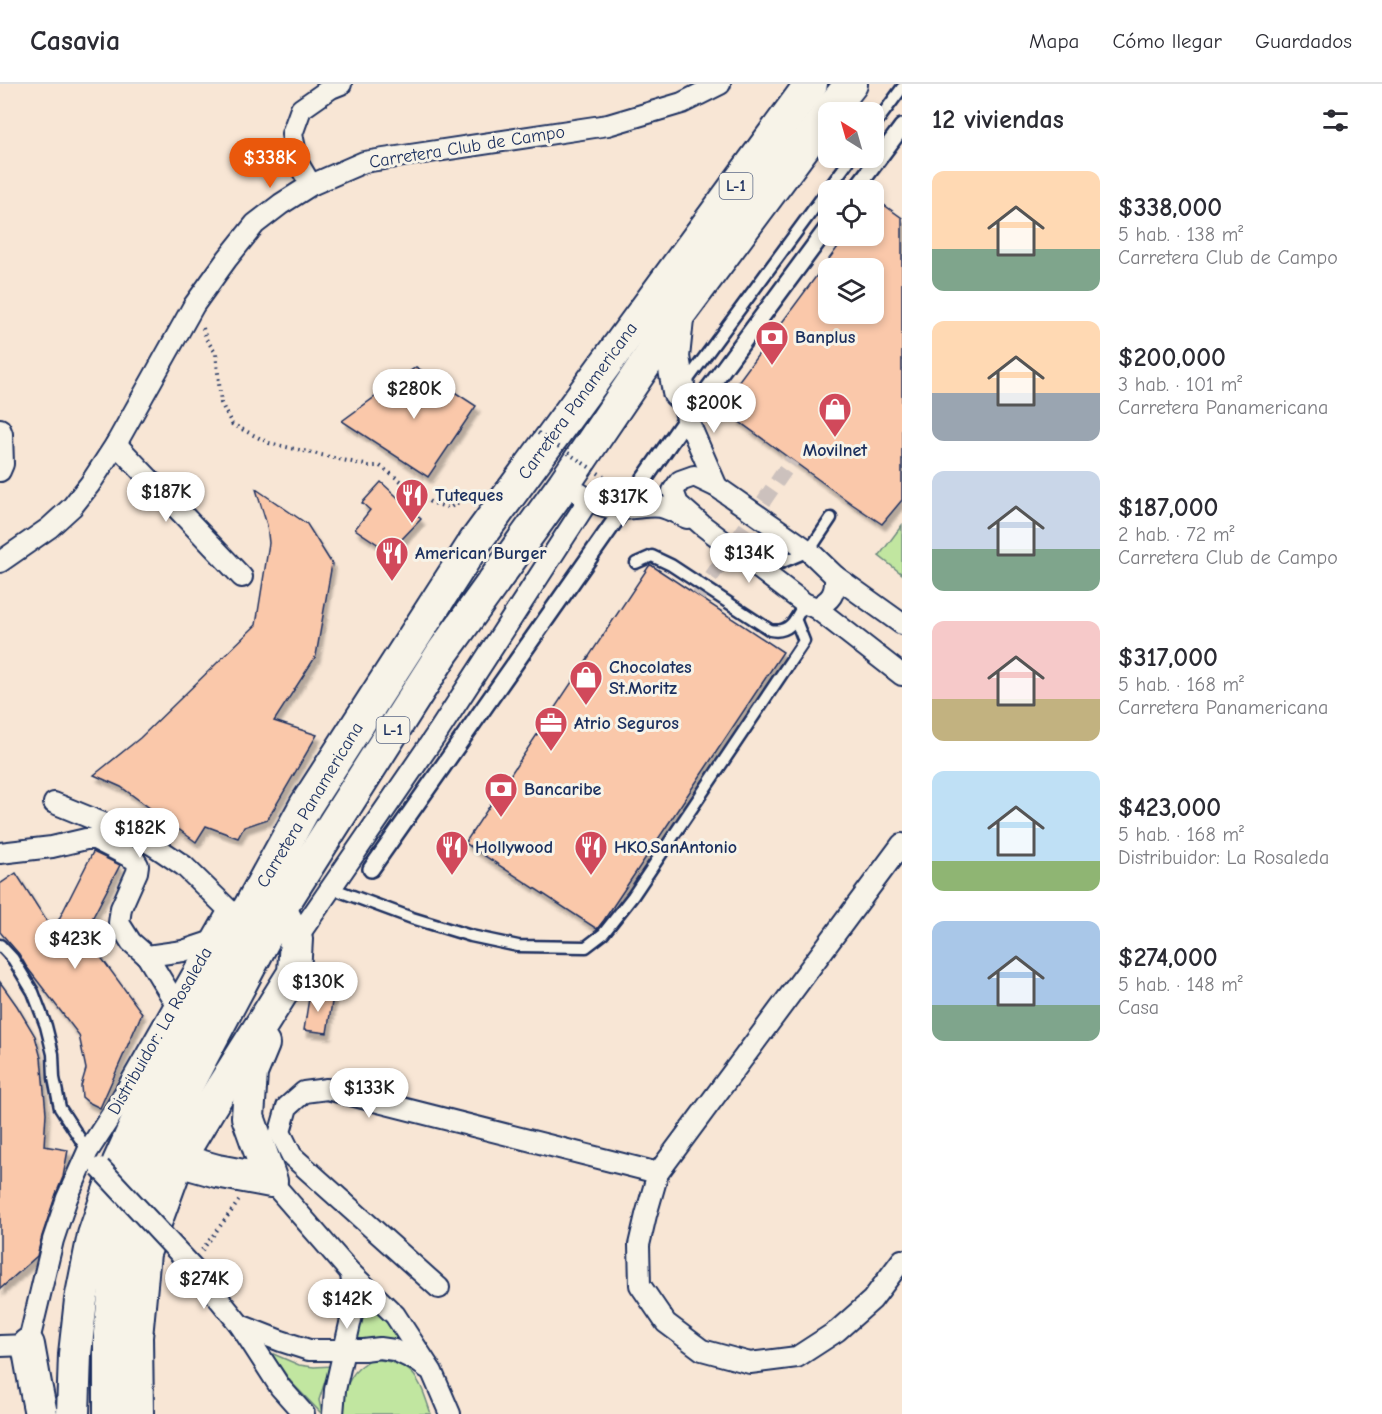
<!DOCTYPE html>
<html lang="es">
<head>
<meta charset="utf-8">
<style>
  :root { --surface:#fff; --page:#f7f7f7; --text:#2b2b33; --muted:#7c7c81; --line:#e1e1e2; --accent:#ea580c }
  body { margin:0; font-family:"Comic Neue",sans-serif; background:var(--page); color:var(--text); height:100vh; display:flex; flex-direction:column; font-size:22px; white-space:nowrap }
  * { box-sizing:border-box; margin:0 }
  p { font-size:20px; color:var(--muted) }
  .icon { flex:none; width:33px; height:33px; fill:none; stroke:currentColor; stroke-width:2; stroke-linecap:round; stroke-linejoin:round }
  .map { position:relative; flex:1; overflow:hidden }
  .side { display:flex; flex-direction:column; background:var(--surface); width:480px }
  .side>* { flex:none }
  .needle { width:39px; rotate:323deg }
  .controls { position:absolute; left:818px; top:18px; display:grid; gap:12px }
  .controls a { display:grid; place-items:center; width:66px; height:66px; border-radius:12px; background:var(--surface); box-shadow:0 3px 9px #0003; font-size:30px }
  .price { position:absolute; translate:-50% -51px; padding:0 14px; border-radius:21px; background:#fff; color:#222; font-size:20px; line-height:39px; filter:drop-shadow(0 2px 3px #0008) }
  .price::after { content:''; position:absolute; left:50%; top:36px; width:18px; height:14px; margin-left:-9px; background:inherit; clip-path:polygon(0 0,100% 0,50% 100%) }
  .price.on { background:var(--accent); color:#fff }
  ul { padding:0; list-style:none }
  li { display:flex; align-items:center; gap:18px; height:150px; padding:0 30px }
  li span { display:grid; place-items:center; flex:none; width:168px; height:120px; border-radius:12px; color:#555 }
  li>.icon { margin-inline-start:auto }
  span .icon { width:72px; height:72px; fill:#fffc; stroke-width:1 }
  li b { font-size:26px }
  h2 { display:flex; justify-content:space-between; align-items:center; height:72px; padding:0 30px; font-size:26px }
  header { display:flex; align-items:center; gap:36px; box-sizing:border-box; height:84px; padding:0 30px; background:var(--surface); border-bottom:2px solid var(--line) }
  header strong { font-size:28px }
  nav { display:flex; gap:33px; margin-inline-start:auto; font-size:21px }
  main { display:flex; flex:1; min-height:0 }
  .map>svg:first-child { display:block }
</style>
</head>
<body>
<header>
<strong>Casavia</strong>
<nav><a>Mapa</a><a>Cómo llegar</a><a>Guardados</a></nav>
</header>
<main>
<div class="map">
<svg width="902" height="1330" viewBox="0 0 902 1330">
  <defs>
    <filter id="shadow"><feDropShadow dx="3.5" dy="6" stdDeviation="1.5" flood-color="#0004"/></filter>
  </defs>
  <rect width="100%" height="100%" fill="#f8e6d5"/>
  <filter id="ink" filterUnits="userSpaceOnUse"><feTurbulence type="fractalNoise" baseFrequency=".0167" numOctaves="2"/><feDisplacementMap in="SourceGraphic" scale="12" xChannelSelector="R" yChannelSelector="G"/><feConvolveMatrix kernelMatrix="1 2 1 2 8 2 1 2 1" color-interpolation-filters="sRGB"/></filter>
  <g filter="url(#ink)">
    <!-- green -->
    <g fill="#c1e6a0" stroke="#6e8a7f" stroke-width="1.5">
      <path d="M902,441v49l-23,-18z"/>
      <path d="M362,1213l23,23 16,23 -29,-4 -17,2c7,-16 10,-26 7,-44z"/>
      <path d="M271,1269l28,12 15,2 18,-1 -6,12 -7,22 3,14 -31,-32z"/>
      <path d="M371,1275c43,3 48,18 60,55h-89c-2,-15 6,-36 17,-46 4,-3 8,-6 12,-9z"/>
    </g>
    <!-- building -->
    <g fill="#fac8aa" stroke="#1b2f5e" stroke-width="1.5" fill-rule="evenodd" filter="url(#shadow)">
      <path d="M873,113l29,21v282l-20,24 -30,-20 -115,-84 -2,-34 111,-150h27zM828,184h45v46h-45z"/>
      <path d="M416,283l60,39 -48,71 -86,-56z"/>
      <path d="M381,398l40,37 -20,21 -10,13 -36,-24 15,-19 -8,-7z"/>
      <path d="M256,405l51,35 25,40 -16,92 -42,65 43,14 -49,84 -24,8 -6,11 -32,-12 -10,16 -75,-55 -27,-12 46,-37 116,-113 13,-82 -2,-18z"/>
      <path d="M651,481l132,87 -179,268 -7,9 -132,-86 184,-277z"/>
      <path d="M93,768l27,13 -28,54 10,13 -13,9 53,72 -42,95 -12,-6 -6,-5 -1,-11 5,-17 -7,-34 -53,-69 -7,-12 -19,-22v-48l16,-11 37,58z"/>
      <path d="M0,898l17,24 18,30 6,22 5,55 -2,33 24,4 -5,27 -7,17 -14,42 -5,20 -37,33z"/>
      <path d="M310,908l23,4 -6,37 -23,-3z"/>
    </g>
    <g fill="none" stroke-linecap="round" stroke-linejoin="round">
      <!-- pedestrian-tunnel -->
      <path stroke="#ccc1bd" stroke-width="15" stroke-dasharray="15 8" stroke-linecap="butt" d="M698,512l94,-136"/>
      <defs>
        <g id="service">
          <path d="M873,43l29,-39"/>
          <path d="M684,301l167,-227"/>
          <path d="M636,479l16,-7 19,9 99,65c20,4 26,-11 34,-27"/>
          <path d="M760,485l18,-5 31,-13 22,-33"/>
          <path d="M331,804l81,30 59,18 47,10 68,1 17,-13 30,-38 171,-255 -8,-20"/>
          <path d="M0,861l13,14 20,33 13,34 7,28 1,24 6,30 28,43"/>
        </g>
        <g id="pedestrian">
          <path d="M855,106l47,-63"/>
          <path d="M371,785l316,-451 141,-191"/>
        </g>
        <g id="minor">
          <path d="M311,101l-13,-22 -6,-29 9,-25 30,-21 10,-4"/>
          <path d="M679,308l8,26 30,69"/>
          <path d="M0,345l2,5 1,30 -3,7"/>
          <path d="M116,360l126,133"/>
          <path d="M579,409c14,9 28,17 44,16 13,0 26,-4 38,-2 9,2 18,8 26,11"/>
          <path d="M0,478l49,-34 23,-21 18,-23 26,-40 78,-139 33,-46 28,-35 26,-20 30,-19 53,-23 244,-37 74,-22 38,-19"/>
          <path d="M816,524c15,-8 20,-14 19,-32"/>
          <path d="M902,540l-67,-48 -26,-25 -92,-64 -23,-11 -14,5 -7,10 5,13 24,21 102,78 12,5 86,67"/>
          <path d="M902,760l-244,329 -12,42 -7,30 1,40 26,38 36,27 48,13 47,-6 40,-26 35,-31 30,-40"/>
          <path d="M0,769l52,-6 34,-8h9l39,20 4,6 -1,7 -16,36 -2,15 12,19 16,14 36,-5 30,-10"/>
          <path d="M296,855l142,-207 151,-233"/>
          <path d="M147,872l29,48"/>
          <path d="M271,1097l80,92 44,42 37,57 18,42"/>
          <path d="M197,1188l43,53 40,62 24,27"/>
          <path d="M439,1204l-147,-132 -12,-24 7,-25 17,-15 23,-3 331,84"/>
          <path d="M240,1241l41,16 28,9h55l16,-2 14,2 23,11 10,7"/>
          <path d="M0,1262l28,-1 25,-105 14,-42 21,-47 28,-43 113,-198 -45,-44 -28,-19 -23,-14 -30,-10 -49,-20"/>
          <path d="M333,1330l2,-24 19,-84 -3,-33"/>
        </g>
        <g id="primary">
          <path d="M829,28l22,-28"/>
          <path d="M677,235l-4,38 6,35"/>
          <path d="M178,1076l39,11 54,10 -23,-64 3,-44 12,-29"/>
          <path d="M28,1261l7,39 6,30"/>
          <path d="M73,1330l2,-60 6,-54 13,-65 25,-73 44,-97 143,-260 169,-263 336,-458"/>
          <path d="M110,1330v-81l6,-55 11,-53 22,-69 131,-247 163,-257 121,-168 113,-167 151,-203"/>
          <path d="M137,1330l-1,-77 8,-84 34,-93 33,-55 83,-132 2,-34 -16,-30"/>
        </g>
      </defs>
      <!-- service casing -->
      <use href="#service" stroke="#1b2f5e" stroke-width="15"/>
      <!-- pedestrian casing -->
      <use href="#pedestrian" stroke="#1b2f5e" stroke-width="20"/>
      <!-- minor casing -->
      <use href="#minor" stroke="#1b2f5e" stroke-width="24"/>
      <!-- primary casing -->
      <use href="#primary" stroke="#1b2f5e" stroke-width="36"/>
      <!-- path -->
      <g stroke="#1b2f5e" stroke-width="4" stroke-dasharray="1.5 4.5" stroke-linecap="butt">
        <path d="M203,244l3,11 10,14 5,50 11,21 37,19 100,23h11l50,36 19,6 24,-14"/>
        <path d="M202,1166l37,-49"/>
      </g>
      <!-- service -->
      <use href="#service" stroke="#f7f3e8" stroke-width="10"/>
      <!-- pedestrian -->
      <use href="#pedestrian" stroke="#f7f3e8" stroke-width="15"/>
      <!-- minor -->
      <use href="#minor" stroke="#f7f3e8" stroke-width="20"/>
      <!-- primary -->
      <use href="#primary" stroke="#f7f3e8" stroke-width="32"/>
      <defs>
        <path id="minor-bridge" d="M100,1084l97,104"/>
      </defs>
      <!-- minor-bridge casing -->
      <use href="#minor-bridge" stroke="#1b2f5e" stroke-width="24" stroke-linecap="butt"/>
      <!-- path-bridge -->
      <path stroke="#1b2f5e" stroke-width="4" stroke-dasharray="1.5 4.5" stroke-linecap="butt" d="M538,349l81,54"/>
      <!-- minor-bridge -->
      <use href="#minor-bridge" stroke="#f7f3e8" stroke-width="20"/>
    </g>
  </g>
  <!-- icons -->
  <defs>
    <symbol id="bank-pin" viewBox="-11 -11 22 30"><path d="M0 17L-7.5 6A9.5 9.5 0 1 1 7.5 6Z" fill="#d1495b" stroke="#f7f3e8"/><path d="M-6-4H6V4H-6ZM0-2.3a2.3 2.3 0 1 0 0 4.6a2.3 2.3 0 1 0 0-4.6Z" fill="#fff"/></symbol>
    <symbol id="shop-pin" viewBox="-11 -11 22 30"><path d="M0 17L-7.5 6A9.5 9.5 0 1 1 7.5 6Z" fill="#d1495b" stroke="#f7f3e8"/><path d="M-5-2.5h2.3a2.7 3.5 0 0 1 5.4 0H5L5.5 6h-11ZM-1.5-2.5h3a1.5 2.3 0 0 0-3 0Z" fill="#fff"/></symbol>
    <symbol id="restaurant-pin" viewBox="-11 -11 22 30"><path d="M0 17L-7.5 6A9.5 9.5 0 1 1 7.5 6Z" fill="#d1495b" stroke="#f7f3e8"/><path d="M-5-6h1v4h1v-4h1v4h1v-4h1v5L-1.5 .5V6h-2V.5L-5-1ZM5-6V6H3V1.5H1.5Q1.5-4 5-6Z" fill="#fff"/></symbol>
    <symbol id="office-pin" viewBox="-11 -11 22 30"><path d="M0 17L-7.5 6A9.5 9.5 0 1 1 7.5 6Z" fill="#d1495b" stroke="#f7f3e8"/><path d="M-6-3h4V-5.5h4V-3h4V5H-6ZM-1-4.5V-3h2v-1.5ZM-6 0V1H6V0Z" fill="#fff"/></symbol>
  </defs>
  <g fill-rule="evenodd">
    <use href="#bank-pin" x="753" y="234" width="38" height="52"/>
    <use href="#shop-pin" x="816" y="306" width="38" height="52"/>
    <use href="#restaurant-pin" x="393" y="392" width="38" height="52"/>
    <use href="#restaurant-pin" x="373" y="450" width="38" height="52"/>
    <use href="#shop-pin" x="567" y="574" width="38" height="52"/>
    <use href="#office-pin" x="532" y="620" width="38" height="52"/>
    <use href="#bank-pin" x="482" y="686" width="38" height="52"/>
    <use href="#restaurant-pin" x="433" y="744" width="38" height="52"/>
    <use href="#restaurant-pin" x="572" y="744" width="38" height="52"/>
  </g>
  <g text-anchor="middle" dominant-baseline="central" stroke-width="6" stroke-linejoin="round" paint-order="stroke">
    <!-- shield labels -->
    <g fill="#f7f3e8" stroke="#5d6a87" stroke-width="1.5">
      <rect x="719.5" y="89" width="33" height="26" rx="4.5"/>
      <rect x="376.5" y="633" width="33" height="26" rx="4.5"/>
    </g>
    <g font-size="16" font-weight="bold" fill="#1b2f5e">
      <text x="736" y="102">L-1</text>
      <text x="393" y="646">L-1</text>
    </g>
    <!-- street labels -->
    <g font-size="18" fill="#1b2f5e" stroke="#f7f3e8">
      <text transform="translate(467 63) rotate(-9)">Carretera Club de Campo</text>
      <text transform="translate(578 317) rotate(-54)">Carretera Panamericana</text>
      <text transform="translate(310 721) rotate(-59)">Carretera Panamericana</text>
      <text transform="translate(160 947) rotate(-60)">Distribuidor: La Rosaleda</text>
    </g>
    <!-- poi labels -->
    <g font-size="18" font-weight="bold" fill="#1b2f5e" stroke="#f7f3e8" text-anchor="start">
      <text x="795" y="253">Banplus</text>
      <text x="835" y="366" text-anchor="middle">Movilnet</text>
      <text x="435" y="411">Tuteques</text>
      <text x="415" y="469">American Burger</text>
      <text x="609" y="583">Chocolates<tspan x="609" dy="21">St.Moritz</tspan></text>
      <text x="574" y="639">Atrio Seguros</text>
      <text x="524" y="705">Bancaribe</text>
      <text x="475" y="763">Hollywood</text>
      <text x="614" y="763">HKO.SanAntonio</text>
    </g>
  </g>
</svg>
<div class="controls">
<a><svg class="needle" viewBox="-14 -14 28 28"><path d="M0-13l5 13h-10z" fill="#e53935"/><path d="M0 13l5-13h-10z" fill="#7c7c81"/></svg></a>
<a><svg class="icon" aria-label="locate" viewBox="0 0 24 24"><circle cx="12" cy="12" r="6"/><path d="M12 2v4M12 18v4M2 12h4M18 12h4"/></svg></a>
<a><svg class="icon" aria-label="layers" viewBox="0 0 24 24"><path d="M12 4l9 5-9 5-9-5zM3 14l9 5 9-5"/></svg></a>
</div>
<b class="price on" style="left:270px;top:105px">$338K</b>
<b class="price" style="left:414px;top:336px">$280K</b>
<b class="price" style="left:714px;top:350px">$200K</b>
<b class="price" style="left:166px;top:439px">$187K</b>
<b class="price" style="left:623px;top:444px">$317K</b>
<b class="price" style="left:749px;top:500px">$134K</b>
<b class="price" style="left:140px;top:775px">$182K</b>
<b class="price" style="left:75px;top:886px">$423K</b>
<b class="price" style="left:318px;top:929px">$130K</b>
<b class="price" style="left:369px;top:1035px">$133K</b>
<b class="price" style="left:204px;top:1226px">$274K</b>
<b class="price" style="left:347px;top:1246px">$142K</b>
</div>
<section class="side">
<h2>12 viviendas<svg class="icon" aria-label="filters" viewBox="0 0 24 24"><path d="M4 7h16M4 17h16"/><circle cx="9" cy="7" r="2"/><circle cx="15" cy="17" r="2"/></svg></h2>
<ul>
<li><span style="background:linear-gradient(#ffd9b3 65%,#7fa58c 0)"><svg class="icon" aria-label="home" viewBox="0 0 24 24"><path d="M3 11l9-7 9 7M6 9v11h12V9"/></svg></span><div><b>$338,000</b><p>5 hab. · 138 m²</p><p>Carretera Club de Campo</p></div></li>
<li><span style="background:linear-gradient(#ffd9b3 60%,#9aa5b1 0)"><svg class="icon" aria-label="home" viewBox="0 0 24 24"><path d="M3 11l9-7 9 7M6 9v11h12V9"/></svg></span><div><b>$200,000</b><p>3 hab. · 101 m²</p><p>Carretera Panamericana</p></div></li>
<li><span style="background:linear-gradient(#c9d6e8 65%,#7fa58c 0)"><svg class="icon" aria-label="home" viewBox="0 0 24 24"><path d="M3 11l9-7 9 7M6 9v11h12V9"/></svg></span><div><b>$187,000</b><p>2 hab. · 72 m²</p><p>Carretera Club de Campo</p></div></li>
<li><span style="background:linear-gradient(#f6c9c9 65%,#c2b280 0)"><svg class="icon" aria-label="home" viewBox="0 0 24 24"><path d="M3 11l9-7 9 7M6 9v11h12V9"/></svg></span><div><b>$317,000</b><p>5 hab. · 168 m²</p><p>Carretera Panamericana</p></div></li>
<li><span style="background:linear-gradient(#bfe0f5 75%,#8fb573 0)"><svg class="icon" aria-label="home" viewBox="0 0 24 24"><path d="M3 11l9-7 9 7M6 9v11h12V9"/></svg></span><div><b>$423,000</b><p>5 hab. · 168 m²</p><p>Distribuidor: La Rosaleda</p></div></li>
<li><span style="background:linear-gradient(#a9c7e8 70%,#7fa58c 0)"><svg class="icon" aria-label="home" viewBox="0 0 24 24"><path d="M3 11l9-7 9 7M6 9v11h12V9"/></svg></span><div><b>$274,000</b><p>5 hab. · 148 m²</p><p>Casa</p></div></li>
</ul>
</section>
</main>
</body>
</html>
